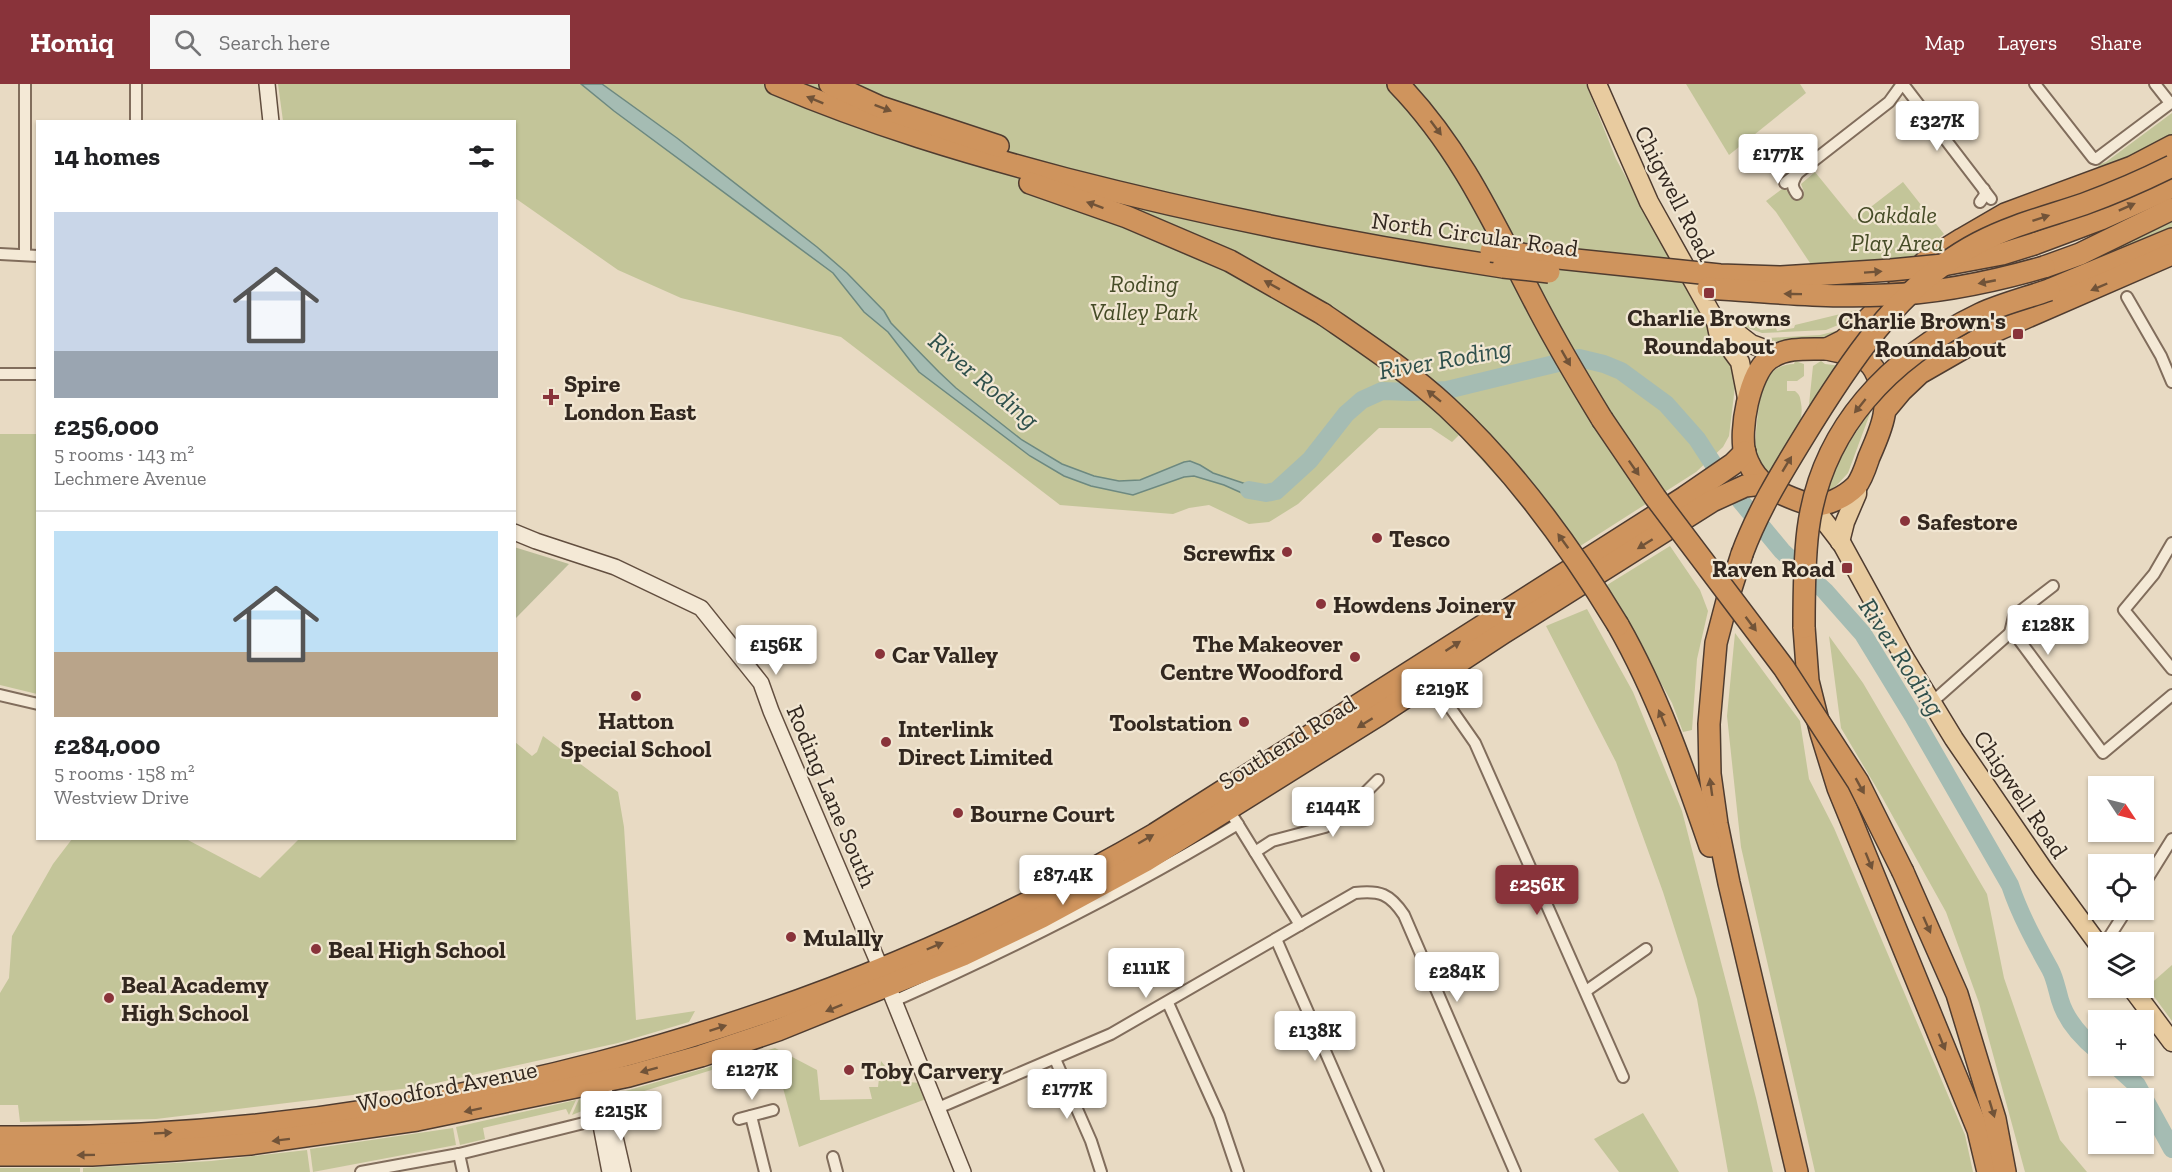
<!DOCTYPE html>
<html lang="en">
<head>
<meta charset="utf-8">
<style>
  :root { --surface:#fff; --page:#f6f6f6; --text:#202124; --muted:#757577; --line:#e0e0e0; --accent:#89333a }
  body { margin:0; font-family:"Zilla Slab",serif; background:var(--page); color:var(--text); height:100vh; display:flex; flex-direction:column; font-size:22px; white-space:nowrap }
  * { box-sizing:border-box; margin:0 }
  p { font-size:20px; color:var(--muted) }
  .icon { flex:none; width:33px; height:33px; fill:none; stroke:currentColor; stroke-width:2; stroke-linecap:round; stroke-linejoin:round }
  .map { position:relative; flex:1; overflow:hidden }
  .sheet { position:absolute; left:36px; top:36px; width:480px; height:720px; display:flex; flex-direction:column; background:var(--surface); border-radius:0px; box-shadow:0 2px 4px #0004 }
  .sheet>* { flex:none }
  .needle { width:39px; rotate:125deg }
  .fabs { position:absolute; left:2088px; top:692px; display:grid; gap:12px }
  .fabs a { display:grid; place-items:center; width:66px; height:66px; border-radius:0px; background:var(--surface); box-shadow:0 2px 4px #0004; font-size:30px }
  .price { position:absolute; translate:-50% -51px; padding:0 14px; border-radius:6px; background:#fff; color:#222; font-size:20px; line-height:39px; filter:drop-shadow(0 2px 3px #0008) }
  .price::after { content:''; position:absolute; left:50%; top:36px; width:18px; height:14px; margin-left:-9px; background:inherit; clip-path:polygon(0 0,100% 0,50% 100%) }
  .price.active { background:var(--accent); color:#fff }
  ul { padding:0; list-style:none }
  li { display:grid; align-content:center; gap:12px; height:318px; padding:0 18px }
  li+li { border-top:2px solid var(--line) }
  li span { display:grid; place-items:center; height:186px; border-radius:0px; color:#555 }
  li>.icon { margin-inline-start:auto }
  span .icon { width:108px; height:108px; fill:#fffc; stroke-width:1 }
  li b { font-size:26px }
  h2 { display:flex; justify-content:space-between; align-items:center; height:72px; padding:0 18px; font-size:26px }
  header { display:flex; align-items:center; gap:36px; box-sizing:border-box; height:84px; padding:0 30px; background:var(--accent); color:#fff }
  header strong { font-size:28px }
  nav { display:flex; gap:33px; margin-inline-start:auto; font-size:21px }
  .search { width:420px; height:54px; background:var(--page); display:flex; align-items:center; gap:15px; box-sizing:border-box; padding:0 21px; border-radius:0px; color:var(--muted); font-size:22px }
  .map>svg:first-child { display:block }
</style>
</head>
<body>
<header>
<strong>Homiq</strong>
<div class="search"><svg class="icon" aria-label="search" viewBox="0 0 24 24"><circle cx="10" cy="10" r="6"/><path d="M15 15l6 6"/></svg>Search here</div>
<nav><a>Map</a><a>Layers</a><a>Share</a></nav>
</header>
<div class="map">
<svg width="2172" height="1088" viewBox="0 0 2172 1088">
  <rect width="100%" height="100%" fill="#e8dac3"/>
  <!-- green -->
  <g fill="#c3c599">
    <path d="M278,0h1308l30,75 95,174 21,29 4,16 -7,58 -6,11 -27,25 -133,85 -53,-66 -51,-56 -7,7 -21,-14h-52l-81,76 -29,18 -20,2 -40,-19 -20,3 -16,6 -113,-9 -219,-168 -160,-39 -63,-28 -103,-72 -1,-76 -231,-1z"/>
    <path d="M1686,0h114l6,9 -77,62z"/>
    <path d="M2172,29v30l-79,30 7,-9 6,-2z"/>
    <path d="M1815,88l39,48 49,-38 41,52 -32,25 -98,10 -38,-57 -10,-11 20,-15 10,13 8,-7 -3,-8z"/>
    <path d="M2172,133v13l-127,52 -3,-5z"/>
    <path d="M1857,226l-14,13 -17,7 -64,3 -17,-6 1,-2 -3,-2 5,-2 13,9 15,-2 1,3 17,-3 1,-3z"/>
    <path d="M1840,246l-8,8 -47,4 -17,-1 1,-3 51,-3z"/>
    <path d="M1795,277l9,3v12l-7,5h-10v10h8c5,4 5,6 6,12 5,26 -18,51 -31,73l-15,-19c0,-17 3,-63 11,-77 5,-10 17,-16 28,-16z"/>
    <path d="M1821,277l4,3 17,2 -34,48 5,-48z"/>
    <path d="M1872,324l-24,65 -11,12 -11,8 16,-39z"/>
    <path d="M0,350h37v260l-37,-9z"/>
    <path d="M1670,462l30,44 8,21 -11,48 -5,71 -9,2 -11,-29 -65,-118z"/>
    <path d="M1587,525l46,83 49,119 74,287 17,74h-45l-31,-173 -34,-107 -47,-130 -70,-136z"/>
    <path d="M1735,549l65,88 9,58 25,49 131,307 8,37h-158l-74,-325 -14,-131z"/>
    <path d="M1829,552l34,47 124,211 17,84 56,162 27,32h-62l-46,-169 -33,-91 -64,-115 -41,-69z"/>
    <path d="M543,652l75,56 6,35 12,193 59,-9 -6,11 -71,21 -200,44 -262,32 -136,3 -2,-17h-18v-112l9,-15 3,-42 41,-72 19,-25h114l74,39 39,-39 215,-1 1,-96 17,14 5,-4z"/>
    <path d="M2172,881v56l-25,-34z"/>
    <path d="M775,964l42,22 3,30 52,-1 -3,-12h9l3,-26 16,20 23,2 6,16 -127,48 -26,-96 -148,46 -6,8 3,-13z"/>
    <path d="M579,1015l7,2 1,8 -15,6z"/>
    <path d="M576,1016l-7,15 -3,-6 -83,19 2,11 -25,6 -4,-18z"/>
    <path d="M1643,1029l36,59h-60l-25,-33z"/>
    <path d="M453,1044l3,17 -143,27 -3,-23z"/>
    <path d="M307,1066l3,22h-227v-4l128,-7z"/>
    <rect x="0" y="1084" width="80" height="4"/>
  </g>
  <!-- cemetery -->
  <path fill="#b9bb97" d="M514,463l55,17 -54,55h-1z"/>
  <!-- water -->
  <path fill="#a5bcb3" stroke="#6d8980" stroke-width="1.5" d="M581,0h21l75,54 140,109 30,26 37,38 7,12 48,49 17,16 66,52 40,24 32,12 25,5 21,-1 44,-18 6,-1 10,4 13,8 39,13 15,1 11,11h-25l-29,-13 -30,-9 -10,1 -51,18 -42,-9 -27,-10 -34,-20 -111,-84 -31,-40 -24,-20 -31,-39 -219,-162z"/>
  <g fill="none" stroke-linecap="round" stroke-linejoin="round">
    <!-- river -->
    <g stroke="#a5bcb3" stroke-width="18">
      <path d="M1249,406l17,3 10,-2 34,-31 36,-46 16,-14 20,-9 30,1 35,-2 132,-32 25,6 17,7 45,33 31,35 28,43 57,69 43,40 38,43 50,82 97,169c10,30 25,57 40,84 5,9 7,21 10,31 6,20 22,38 38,51"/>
      <path d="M2115,981l22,20 35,64"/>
    </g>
    <defs>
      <g id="street">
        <path d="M136,0v38"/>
        <path d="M2035,0l58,74 3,1 76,-57"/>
        <path d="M2155,0l15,19"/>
        <path d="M1901,1l5,3 85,111"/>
        <path d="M1797,90c-5,9 -6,12 0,20"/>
        <path d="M1785,99l104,-81 13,-18"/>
        <path d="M1980,118l5,-7 -1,-6"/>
        <path d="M0,170l38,2"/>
        <path d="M25,171v-171"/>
        <path d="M2127,213l34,59 11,26"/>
        <path d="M0,290h38"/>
        <path d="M2172,459l-18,31 -30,36 48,59"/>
        <path d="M2010,549l4,-17 39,-30"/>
        <path d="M1431,596l44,63 148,334"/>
        <path d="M0,611l38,9"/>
        <path d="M1931,619l79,-70 7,4 86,116 69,-58"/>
        <path d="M1234,734l66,107"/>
        <path d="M1255,768l17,-11 53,-14 30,-24 23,-23"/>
        <path d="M2144,800l28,-45"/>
        <path d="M1276,855l102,233"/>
        <path d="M2106,858l21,-33"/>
        <path d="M1586,907l60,-42"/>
        <path d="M894,917c119,-53 233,-110 344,-177"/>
        <path d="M1168,919l51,113 19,56"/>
        <path d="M1055,975l36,82 10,31"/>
        <path d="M938,1024l173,-74 244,-141c25,-3 35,1 49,22l111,257"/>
        <path d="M751,1032l14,56"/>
        <path d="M739,1035l34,-9"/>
        <path d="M459,1070l4,18"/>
        <path d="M833,1073l4,15"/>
        <path d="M361,1088l98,-18 145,-36"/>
      </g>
      <g id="secondary">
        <path d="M267,0l4,38"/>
        <path d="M514,448l22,9 79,26 86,41 60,75 10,28 110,258"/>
        <path d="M888,902l75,186"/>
        <path d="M610,1088l-16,-83 4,-7 6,7 19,83"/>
      </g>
      <g id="primary">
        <path d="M1597,0l52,118 67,120 2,10 22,30 7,36"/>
        <path d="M1716,238l9,2 26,20 27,10"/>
        <path d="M1812,421l30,39 62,113 50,82 89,130 55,75"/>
        <path d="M1840,458l5,-20 12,-28v-10"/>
        <path d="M2131,903l41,55"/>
      </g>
      <g id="highway">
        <path d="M776,0c94,40 191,69 290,95 144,37 290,66 437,88"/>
        <path d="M830,0l50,23 118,39"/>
        <path d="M1398,0c64,66 98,144 140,224 20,38 42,75 64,111"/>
        <path d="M1030,99l97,34 103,44 93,53"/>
        <path d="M2034,160l67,-25 71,-32"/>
        <path d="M2044,183l36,-13 92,-45"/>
        <path d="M2049,206l123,-51"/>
        <path d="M1827,265c11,3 25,4 35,9 7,3 12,10 15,17 17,27 4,55 -8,82 -3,9 -7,22 -13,29 -10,10 -31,22 -46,18 -10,-2 -43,-15 -49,-23 -7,-7 -13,-18 -16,-27 -6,-23 4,-80 24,-95 17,-12 38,-10 58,-10z"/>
        <path d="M1827,265l16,-8 22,-19 60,-60 37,-23 43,-25 127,-47 40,-21"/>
        <path d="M1886,325l15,-18 19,-18 68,-39 184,-80"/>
        <path d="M1742,470l-15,47 -11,42 -7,81 1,50 7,50 12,59 68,289"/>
        <path d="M1618,541c40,70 66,146 92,221"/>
        <path d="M1804,543l4,54 13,52 17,55 140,342 10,42"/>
        <path d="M1903,788l54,122 38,125 10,53"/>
        <path d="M0,1053c402,4 808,-101 1155,-303l530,-337 48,-33 12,-12"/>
        <path d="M0,1071h92l84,-5 74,-6 167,-24 212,-44 72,-20 77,-26 185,-75 79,-38 103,-56 235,-147 123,-81 209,-132 33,-15 18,-2"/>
      </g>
    </defs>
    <!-- street casing -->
    <use href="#street" stroke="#816d5c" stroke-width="14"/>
    <!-- secondary casing -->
    <use href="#secondary" stroke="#624e3f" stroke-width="18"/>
    <!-- primary casing -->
    <use href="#primary" stroke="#4f3c30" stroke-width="21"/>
    <!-- highway casing -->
    <use href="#highway" stroke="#4f3c30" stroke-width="24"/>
    <!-- street -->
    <use href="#street" stroke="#f4e9d6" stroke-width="10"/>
    <!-- secondary -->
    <use href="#secondary" stroke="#f4e9d6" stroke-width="15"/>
    <!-- primary -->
    <use href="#primary" stroke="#e8cb9f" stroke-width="18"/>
    <!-- highway -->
    <use href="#highway" stroke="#cf945d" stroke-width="21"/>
    <defs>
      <g id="highway-bridge">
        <path d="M1491,167l229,24 61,2 110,-7 52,-5 59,-11 32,-10"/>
        <path d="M1503,183l46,5"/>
        <path d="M1708,204c59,4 119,10 178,7 54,-2 106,-13 158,-28"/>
        <path d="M1323,230c42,29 86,58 124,93 68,63 123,139 171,218"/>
        <path d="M1602,335l53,78 129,171 74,114 45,90"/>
        <path d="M1742,470c15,-41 37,-77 59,-113 45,-74 98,-157 177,-198 34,-18 71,-27 106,-39 30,-11 60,-24 88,-38"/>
        <path d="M1804,543c0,-32 0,-65 4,-97 13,-102 82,-173 172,-216 22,-10 46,-16 69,-24"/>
      </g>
    </defs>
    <!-- highway-bridge casing -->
    <use href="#highway-bridge" stroke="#4f3c30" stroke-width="24" stroke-linecap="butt"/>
    <!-- highway-bridge -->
    <use href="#highway-bridge" stroke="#cf945d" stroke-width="21"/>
  </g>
  <!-- one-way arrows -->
  <defs><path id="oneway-solid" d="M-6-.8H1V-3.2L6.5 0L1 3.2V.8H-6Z" transform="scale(1.5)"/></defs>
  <g fill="#715338">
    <use href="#oneway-solid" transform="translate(815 16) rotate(-158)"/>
    <use href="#oneway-solid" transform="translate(883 24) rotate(21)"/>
    <use href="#oneway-solid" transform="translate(1436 44) rotate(53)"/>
    <use href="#oneway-solid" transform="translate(1095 121) rotate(-160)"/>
    <use href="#oneway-solid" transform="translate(2127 123) rotate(-24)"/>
    <use href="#oneway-solid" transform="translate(2041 134) rotate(-18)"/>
    <use href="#oneway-solid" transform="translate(1873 188) rotate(-4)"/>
    <use href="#oneway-solid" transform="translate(1987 198) rotate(169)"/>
    <use href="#oneway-solid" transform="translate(1272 201) rotate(-151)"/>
    <use href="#oneway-solid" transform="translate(2099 203) rotate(157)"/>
    <use href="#oneway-solid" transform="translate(1793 210) rotate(-179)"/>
    <use href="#oneway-solid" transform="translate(1566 274) rotate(60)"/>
    <use href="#oneway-solid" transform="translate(1434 312) rotate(-141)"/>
    <use href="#oneway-solid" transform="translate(1860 322) rotate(129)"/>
    <use href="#oneway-solid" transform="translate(1787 380) rotate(-59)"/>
    <use href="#oneway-solid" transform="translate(1634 384) rotate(55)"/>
    <use href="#oneway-solid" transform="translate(1563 457) rotate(-126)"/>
    <use href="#oneway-solid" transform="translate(1645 460) rotate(148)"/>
    <use href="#oneway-solid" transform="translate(1751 540) rotate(53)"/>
    <use href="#oneway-solid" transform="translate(1453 562) rotate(-33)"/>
    <use href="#oneway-solid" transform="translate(1662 634) rotate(-113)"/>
    <use href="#oneway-solid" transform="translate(1365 639) rotate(148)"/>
    <use href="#oneway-solid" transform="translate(1860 702) rotate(61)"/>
    <use href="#oneway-solid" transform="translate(1711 703) rotate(-98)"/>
    <use href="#oneway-solid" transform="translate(1146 755) rotate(-30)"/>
    <use href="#oneway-solid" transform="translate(1869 777) rotate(68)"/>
    <use href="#oneway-solid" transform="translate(1927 841) rotate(66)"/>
    <use href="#oneway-solid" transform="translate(935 862) rotate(-23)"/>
    <use href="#oneway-solid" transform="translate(834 924) rotate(158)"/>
    <use href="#oneway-solid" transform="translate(718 944) rotate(-18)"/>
    <use href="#oneway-solid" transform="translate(1942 958) rotate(68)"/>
    <use href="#oneway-solid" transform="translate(649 986) rotate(165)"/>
    <use href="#oneway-solid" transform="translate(1992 1025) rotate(73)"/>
    <use href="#oneway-solid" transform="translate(473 1026) rotate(168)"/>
    <use href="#oneway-solid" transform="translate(163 1049) rotate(-3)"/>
    <use href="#oneway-solid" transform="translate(281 1056) rotate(173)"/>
    <use href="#oneway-solid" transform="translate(86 1071) rotate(179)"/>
  </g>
  <!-- markers -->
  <g fill="#89333a" stroke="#f1e6d2" stroke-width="2">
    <rect x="1703" y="203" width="12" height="12" rx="3"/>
    <rect x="2012" y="244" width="12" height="12" rx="3"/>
    <path d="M548 304h6v6h6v6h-6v6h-6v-6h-6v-6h6z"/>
    <circle cx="1905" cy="437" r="6"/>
    <circle cx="1377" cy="454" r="6"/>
    <circle cx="1287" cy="468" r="6"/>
    <rect x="1841" y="478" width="12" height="12" rx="3"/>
    <circle cx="1321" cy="520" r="6"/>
    <circle cx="880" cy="570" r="6"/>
    <circle cx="1355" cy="573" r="6"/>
    <circle cx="636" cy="612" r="6"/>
    <circle cx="1244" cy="638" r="6"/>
    <circle cx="886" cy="658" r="6"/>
    <circle cx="958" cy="729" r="6"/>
    <circle cx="791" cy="853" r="6"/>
    <circle cx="316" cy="865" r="6"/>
    <circle cx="109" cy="914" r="6"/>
    <circle cx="849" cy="986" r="6"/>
  </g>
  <g text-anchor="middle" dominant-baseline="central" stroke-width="4.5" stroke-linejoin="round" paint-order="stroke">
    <!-- street labels -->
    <g font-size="24" fill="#32271f" stroke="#f1e6d2">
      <text transform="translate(1675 109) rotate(63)">Chigwell Road</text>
      <text transform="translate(1475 150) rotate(8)">North Circular Road</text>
      <text transform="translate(1287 658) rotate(-32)">Southend Road</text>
      <text transform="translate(2021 710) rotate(56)">Chigwell Road</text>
      <text transform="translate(832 712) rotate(67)">Roding Lane South</text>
      <text transform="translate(447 1002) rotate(-11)">Woodford Avenue</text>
    </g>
    <!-- park labels -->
    <g font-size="24" font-style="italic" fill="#464c27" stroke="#f1e6d2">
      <text x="1897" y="130">Oakdale<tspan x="1897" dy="28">Play Area</tspan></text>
      <text x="1144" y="199">Roding<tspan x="1144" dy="28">Valley Park</tspan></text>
    </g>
    <!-- poi labels -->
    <g font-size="24" font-weight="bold" fill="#32271f" stroke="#f1e6d2" text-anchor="start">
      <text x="1709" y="233" text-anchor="middle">Charlie Browns<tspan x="1709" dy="28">Roundabout</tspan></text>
      <text x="2006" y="236" text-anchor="end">Charlie Brown's<tspan x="2006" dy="28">Roundabout</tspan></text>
      <text x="564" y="299">Spire<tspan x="564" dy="28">London East</tspan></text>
      <text x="1917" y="437">Safestore</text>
      <text x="1389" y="454">Tesco</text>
      <text x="1275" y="468" text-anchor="end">Screwfix</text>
      <text x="1835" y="484" text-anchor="end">Raven Road</text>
      <text x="1333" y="520">Howdens Joinery</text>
      <text x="1343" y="559" text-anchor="end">The Makeover<tspan x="1343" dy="28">Centre Woodford</tspan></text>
      <text x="892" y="570">Car Valley</text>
      <text x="636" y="636" text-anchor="middle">Hatton<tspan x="636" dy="28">Special School</tspan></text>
      <text x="1232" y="638" text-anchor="end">Toolstation</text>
      <text x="898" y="644">Interlink<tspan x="898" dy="28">Direct Limited</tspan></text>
      <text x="970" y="729">Bourne Court</text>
      <text x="803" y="853">Mulally</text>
      <text x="328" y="865">Beal High School</text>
      <text x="121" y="900">Beal Academy<tspan x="121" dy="28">High School</tspan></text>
      <text x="861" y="986">Toby Carvery</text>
    </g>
    <!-- water labels -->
    <g font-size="26" font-style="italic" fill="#2f504c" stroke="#f1e6d2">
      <text transform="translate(1445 275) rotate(-10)">River Roding</text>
      <text transform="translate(984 296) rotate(40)">River Roding</text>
      <text transform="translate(1902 573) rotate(57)">River Roding</text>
    </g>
  </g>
</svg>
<div class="fabs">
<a><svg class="needle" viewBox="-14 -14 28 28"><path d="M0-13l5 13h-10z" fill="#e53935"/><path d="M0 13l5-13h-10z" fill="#757577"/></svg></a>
<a><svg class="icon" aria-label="locate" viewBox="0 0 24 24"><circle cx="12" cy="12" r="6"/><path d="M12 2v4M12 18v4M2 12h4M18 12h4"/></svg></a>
<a><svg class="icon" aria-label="layers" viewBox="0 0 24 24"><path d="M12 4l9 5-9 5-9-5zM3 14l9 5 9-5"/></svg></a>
<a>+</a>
<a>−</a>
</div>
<b class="price" style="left:1937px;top:68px">£327K</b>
<b class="price" style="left:1778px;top:101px">£177K</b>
<b class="price" style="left:2048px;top:572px">£128K</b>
<b class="price" style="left:776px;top:592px">£156K</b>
<b class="price" style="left:1442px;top:636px">£219K</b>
<b class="price" style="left:1333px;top:754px">£144K</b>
<b class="price" style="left:1063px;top:822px">£87.4K</b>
<b class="price active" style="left:1537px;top:832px">£256K</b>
<b class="price" style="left:1146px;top:915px">£111K</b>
<b class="price" style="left:1457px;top:919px">£284K</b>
<b class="price" style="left:1315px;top:978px">£138K</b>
<b class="price" style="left:752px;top:1017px">£127K</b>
<b class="price" style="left:1067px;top:1036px">£177K</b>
<b class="price" style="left:621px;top:1058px">£215K</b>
<section class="sheet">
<h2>14 homes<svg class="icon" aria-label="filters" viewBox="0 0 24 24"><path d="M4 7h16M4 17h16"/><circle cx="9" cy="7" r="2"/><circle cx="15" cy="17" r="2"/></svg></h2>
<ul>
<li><span style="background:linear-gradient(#c9d6e8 75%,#9aa5b1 0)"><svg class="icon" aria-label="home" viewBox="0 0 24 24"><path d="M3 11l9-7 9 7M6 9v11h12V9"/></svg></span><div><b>£256,000</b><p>5 rooms · 143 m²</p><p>Lechmere Avenue</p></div></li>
<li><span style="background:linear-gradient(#bfe0f5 65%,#b9a48a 0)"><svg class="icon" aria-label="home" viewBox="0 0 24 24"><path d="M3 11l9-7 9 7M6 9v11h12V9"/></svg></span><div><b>£284,000</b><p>5 rooms · 158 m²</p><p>Westview Drive</p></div></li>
</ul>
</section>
</div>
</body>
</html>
